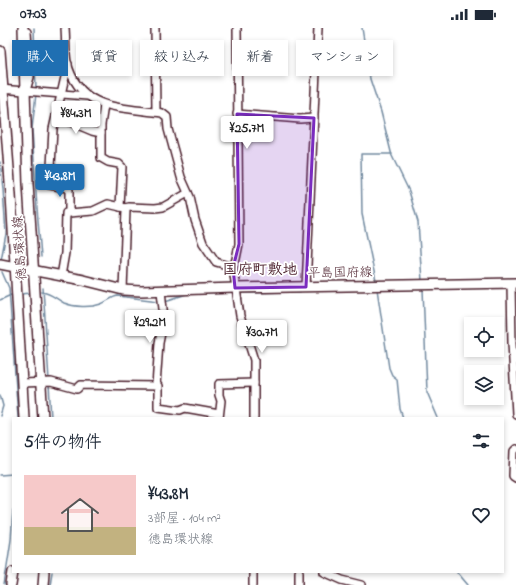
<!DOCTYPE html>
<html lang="ja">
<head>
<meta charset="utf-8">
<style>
  :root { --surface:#fff; --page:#f2f2f3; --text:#1f2937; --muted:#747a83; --line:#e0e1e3; --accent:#1f6fb2 }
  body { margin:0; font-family:"Indie Flower","Klee One",sans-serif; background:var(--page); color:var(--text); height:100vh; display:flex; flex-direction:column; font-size:15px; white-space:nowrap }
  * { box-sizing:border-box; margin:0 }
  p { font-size:13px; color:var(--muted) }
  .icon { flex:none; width:22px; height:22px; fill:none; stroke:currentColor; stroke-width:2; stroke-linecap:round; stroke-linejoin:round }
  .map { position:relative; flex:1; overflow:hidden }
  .sheet { position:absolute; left:12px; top:389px; width:492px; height:156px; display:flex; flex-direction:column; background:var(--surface); border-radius:0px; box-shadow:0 2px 6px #0003 }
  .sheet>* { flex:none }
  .guide { position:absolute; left:12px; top:12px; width:492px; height:36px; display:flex; gap:8px }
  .controls { position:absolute; left:464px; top:289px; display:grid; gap:8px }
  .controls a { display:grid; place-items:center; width:40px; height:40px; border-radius:0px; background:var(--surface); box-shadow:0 2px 6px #0003; font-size:20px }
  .price { position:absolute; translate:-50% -34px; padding:0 9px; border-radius:4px; background:#fff; color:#222; font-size:13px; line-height:26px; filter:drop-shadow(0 1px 2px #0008) }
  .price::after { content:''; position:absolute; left:50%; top:24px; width:12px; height:9px; margin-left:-6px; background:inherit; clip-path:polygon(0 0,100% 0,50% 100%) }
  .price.active { background:var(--accent); color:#fff }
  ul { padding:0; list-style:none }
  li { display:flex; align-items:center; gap:12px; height:100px; padding:0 12px }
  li+li { border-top:1px solid var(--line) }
  li span { display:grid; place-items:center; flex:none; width:112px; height:80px; border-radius:0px; color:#555 }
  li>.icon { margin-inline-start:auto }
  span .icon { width:48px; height:48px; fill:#fffc; stroke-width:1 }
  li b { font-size:17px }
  h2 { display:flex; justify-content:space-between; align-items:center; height:48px; padding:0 12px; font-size:17px }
  .chip { padding:0 14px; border-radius:0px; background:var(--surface); box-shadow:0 2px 6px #0003; font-size:14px; line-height:36px }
  .chip.active { background:var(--accent); color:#fff }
  .status { display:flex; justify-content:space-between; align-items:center; height:28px; padding:0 20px; background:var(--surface); direction:ltr }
  .status svg { height:11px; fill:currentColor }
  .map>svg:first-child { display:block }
</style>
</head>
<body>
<div class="status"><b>07:03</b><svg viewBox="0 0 49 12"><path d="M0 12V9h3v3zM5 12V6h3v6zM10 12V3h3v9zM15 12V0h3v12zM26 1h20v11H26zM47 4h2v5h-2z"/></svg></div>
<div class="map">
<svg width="516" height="557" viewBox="0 0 516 557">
  <rect width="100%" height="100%" fill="#fff"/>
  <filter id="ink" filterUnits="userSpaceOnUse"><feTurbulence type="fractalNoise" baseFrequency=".025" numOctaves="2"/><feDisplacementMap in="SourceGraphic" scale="8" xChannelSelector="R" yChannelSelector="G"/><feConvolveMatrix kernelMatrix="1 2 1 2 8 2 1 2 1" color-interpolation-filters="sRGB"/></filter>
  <g filter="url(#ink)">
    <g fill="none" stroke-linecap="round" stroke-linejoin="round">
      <!-- stream -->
      <g stroke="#728aa0" stroke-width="1.5">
        <path d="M34,0l2,62"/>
        <path d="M362,0l8,51 11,33 11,44 17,35 9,31 4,59"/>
        <path d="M36,66l-4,35 5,79 4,49"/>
        <path d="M0,134l3,27 3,45 -5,26"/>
        <path d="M2,244l7,16 9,130"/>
        <path d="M376,253l-14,-67 -1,-60h31"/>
        <path d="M43,260l6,92"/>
        <path d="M377,261l12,79 3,7 5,4 3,30 3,9"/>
        <path d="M423,261l4,103 11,26"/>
        <path d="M42,264c9,1 14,7 22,11 10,4 26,5 37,1 6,-2 10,-7 17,-8l41,5"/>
        <path d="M240,265l60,-1"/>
        <path d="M20,266l12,-1"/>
        <path d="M0,272l11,-5"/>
        <path d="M165,273l22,-7 47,-1"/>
        <path d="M49,356l2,34"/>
        <path d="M0,367l3,11 -3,10"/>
        <path d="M0,447l13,-1"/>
        <path d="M457,544l11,13"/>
        <path d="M4,557l7,-45 2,-30"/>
        <path d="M50,557l2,-13"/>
      </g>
      <defs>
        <g id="minor">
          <path d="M65,0c1,11 0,23 2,34 12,49 54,45 95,51l5,4 1,12 13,48 9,20 5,23 8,23 13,19 14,4 3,2 7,48 14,44v58"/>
          <path d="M155,0l1,84"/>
          <path d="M68,36l-15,65 -3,56 17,3 2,2v23l24,-2 15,-7 17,4 1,2 -3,80"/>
          <path d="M27,59l3,-10 -3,-45"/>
          <path d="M0,61l87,7"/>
          <path d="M104,77l-3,20v33l7,4 11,2 3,3 -2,40"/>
          <path d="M237,86l63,5 14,-1"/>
          <path d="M56,88l36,15 9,2"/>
          <path d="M125,180l4,-1 26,1 8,-1 25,-14"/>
          <path d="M233,240l3,-9 3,-15 -2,-216"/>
          <path d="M61,248l4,-23 1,-40h3"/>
          <path d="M511,255l1,60 4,71"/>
          <path d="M306,259l12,-259"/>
          <path d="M22,355l29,-1 26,7 4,-4 77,1v21l22,3 5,-2 34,6"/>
          <path d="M156,358l3,-43 5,-25 -3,-27"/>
          <path d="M219,390l2,-17 -2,-6v-11l35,-1"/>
          <path d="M516,421l-2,2 -1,25 3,2"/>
          <path d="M324,544l18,8 20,5"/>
          <path d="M253,557v-13"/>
          <path d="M299,557v-13"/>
        </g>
        <g id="major">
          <path d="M23,0l5,156 15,234"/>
          <path d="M0,23l11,144 13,223"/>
          <path d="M0,236l83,16 40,10 18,1 94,-3 281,-5"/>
          <path d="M11,557l2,-13"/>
          <path d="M43,557l1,-13"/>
        </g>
      </defs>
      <!-- minor casing -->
      <use href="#minor" stroke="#4a1f2b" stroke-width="10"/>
      <!-- major casing -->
      <use href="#major" stroke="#4a1f2b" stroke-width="12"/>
      <!-- minor -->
      <use href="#minor" stroke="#fff" stroke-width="7"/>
      <!-- major -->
      <use href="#major" stroke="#fff" stroke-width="9"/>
    </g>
  </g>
  <!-- marked area -->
  <path fill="#7b2cbf" fill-opacity="0.2" stroke="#7b2cbf" stroke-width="3" stroke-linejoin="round" d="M237,86l77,4 -8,169 -71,1 -2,-20 6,-24z"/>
  <g text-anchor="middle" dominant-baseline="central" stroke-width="3.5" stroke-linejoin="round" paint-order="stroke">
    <!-- street labels -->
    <g font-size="13" fill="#4a1f2b" stroke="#fff">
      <text transform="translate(20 220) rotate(-94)">徳島環状線</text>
      <text transform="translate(340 245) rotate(-1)">平島国府線</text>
    </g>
    <!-- quarter labels -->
    <g font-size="15" font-weight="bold" fill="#4a1f2b" stroke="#fff">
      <text x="260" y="242">国府町敷地</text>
    </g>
  </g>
</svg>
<div class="controls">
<a><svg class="icon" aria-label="locate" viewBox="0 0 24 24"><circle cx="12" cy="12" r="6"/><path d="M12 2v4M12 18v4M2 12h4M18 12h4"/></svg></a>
<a><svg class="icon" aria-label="layers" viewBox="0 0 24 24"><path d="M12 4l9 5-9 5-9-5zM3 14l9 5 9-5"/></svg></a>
</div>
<b class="price" style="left:76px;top:107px">¥84.3M</b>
<b class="price" style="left:247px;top:122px">¥25.7M</b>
<b class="price active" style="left:60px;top:170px">¥43.8M</b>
<b class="price" style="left:150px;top:316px">¥29.2M</b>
<b class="price" style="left:262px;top:326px">¥30.7M</b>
<div class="guide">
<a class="chip active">購入</a>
<a class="chip">賃貸</a>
<a class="chip">絞り込み</a>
<a class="chip">新着</a>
<a class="chip">マンション</a>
</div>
<section class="sheet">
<h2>5件の物件<svg class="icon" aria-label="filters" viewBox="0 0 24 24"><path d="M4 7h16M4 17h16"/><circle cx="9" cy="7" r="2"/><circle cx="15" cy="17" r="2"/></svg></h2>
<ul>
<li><span style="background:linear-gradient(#f6c9c9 65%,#c2b280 0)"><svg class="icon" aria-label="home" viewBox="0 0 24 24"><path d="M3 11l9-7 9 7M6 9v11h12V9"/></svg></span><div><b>¥43.8M</b><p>3部屋 · 104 m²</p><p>徳島環状線</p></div><svg class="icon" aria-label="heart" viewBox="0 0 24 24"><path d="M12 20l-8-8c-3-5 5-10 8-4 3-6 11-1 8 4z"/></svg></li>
</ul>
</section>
</div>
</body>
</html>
